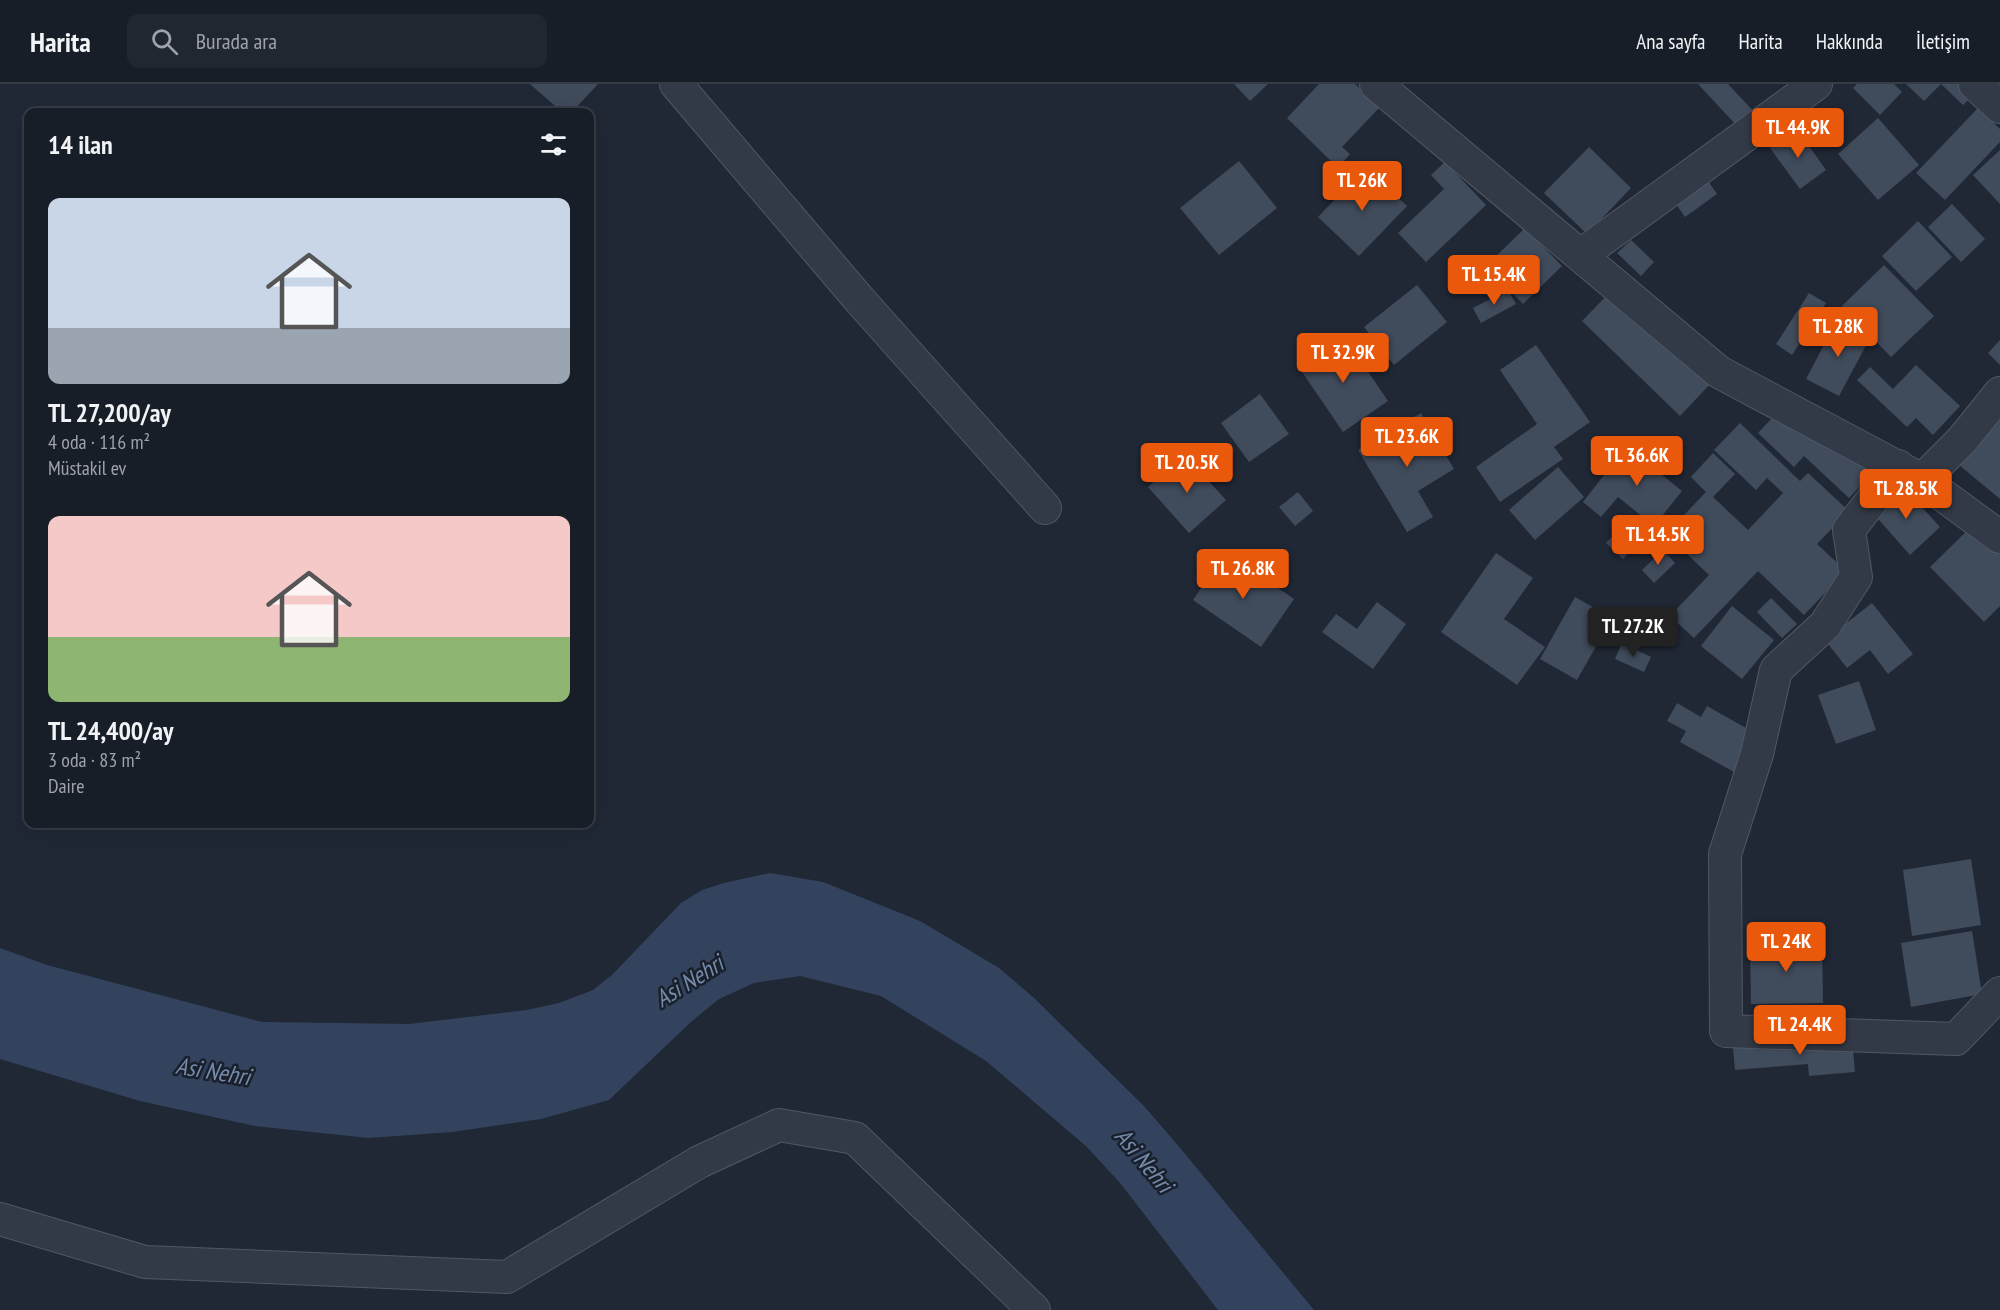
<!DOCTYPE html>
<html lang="tr">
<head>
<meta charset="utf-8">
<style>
  :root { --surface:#181e28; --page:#212730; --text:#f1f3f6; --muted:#9fa2a8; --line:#363c45; --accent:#ea580c }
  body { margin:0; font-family:"PT Sans Narrow",sans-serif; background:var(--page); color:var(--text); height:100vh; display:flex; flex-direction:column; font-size:22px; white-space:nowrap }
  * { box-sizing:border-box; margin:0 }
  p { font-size:20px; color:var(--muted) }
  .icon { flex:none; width:33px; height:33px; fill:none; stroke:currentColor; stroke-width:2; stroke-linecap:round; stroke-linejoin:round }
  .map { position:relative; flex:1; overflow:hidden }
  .side { position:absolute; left:24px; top:24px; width:570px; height:720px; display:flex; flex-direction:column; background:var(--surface); border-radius:12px; box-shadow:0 6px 24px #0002,0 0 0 2px var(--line) }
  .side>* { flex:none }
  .price { position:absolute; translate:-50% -51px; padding:0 14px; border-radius:6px; background:var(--accent); color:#fff; font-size:20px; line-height:39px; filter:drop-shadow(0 2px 3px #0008) }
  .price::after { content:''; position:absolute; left:50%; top:36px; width:18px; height:14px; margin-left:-9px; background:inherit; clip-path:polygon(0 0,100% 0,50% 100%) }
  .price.selected { background:#222; color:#fff }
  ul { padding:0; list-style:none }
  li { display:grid; align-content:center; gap:12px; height:318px; padding:0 24px }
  li span { display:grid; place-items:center; height:186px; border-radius:12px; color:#555 }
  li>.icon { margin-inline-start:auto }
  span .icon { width:108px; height:108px; fill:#fffc; stroke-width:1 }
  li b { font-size:26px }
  h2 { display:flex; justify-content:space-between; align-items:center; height:72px; padding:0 24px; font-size:26px }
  header { display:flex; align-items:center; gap:36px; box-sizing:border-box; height:84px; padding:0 30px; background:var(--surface); border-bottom:2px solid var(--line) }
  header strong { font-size:28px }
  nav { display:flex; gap:33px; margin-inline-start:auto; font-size:21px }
  .search { width:420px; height:54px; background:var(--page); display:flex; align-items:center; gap:15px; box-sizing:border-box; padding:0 21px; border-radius:12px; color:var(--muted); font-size:22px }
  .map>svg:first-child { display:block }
</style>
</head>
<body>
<header>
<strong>Harita</strong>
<div class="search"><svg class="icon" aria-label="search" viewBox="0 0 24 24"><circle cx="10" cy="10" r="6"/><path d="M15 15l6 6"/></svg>Burada ara</div>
<nav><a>Ana sayfa</a><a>Harita</a><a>Hakkında</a><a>İletişim</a></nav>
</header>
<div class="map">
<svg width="2000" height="1226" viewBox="0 0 2000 1226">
  <rect width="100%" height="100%" fill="#202836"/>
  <!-- water -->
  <path fill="#33435e" d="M770,789l53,9 97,39 79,47 34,29 111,109 37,43 133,161h-96l-97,-126 -35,-38 -100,-85 -105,-65 -81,-20 -46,7 -35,16 -27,22 -83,79 -68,19 -89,13 -83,6 -114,-12 -115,-25 -140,-42v-111l47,17 215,57 147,2 118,-14 32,-7 34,-13 19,-15 69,-72 21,-13 22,-7z"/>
  <!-- building -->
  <g fill="#404b5b">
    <path d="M530,0h68l-26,28h-10z"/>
    <path d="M1234,0h34l-18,17z"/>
    <path d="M1319,0h36l25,23 -38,40 8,7 -12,14 -51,-50z"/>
    <path d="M1698,0h30l28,30 -17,14z"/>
    <path d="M1857,0h37l8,8 -22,23 -27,-27z"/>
    <path d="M1906,0h54l12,12 -9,9 -22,-21 -17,17z"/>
    <path d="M1978,24l22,21v13l-55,58 -29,-27z"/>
    <path d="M1878,34l41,47 -41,35 -40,-46z"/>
    <path d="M1797,45l29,41 -26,19 -30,-41z"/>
    <path d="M1589,63l42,41 -44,46 -43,-41z"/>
    <path d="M2000,66v54l-27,-29z"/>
    <path d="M1239,77l38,47 -58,47 -39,-47z"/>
    <path d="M1445,78l41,43 -60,57 -28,-29 46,-44 -13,-14z"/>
    <path d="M1366,83l41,39 -48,50 -41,-39z"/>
    <path d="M1706,94l11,16 -32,23 -11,-16z"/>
    <path d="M1952,120l33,35 -24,23 -33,-35z"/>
    <path d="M1918,137l34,36 -36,34 -34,-35z"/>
    <path d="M1525,144l37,38 -39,38 -37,-38z"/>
    <path d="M1631,156l23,22 -13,14 -24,-23z"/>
    <path d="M1884,181l50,51 -43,41 -49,-51z"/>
    <path d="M1417,201l30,37 -53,43 -30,-38z"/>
    <path d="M1616,202l97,95 -33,35 -98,-95z"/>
    <path d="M1508,206l8,14 -35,19 -8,-15z"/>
    <path d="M1809,209l17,10 -34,52 -16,-11z"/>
    <path d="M1837,236l33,18 -31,58 -33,-17z"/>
    <path d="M1343,251l45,66 -45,31 -45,-66z"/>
    <path d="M2000,256v25l-12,-12z"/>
    <path d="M1536,261l54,77 -36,25 9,12 -63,43 -24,-35 61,-43 -37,-54z"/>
    <path d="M1916,281l44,41 -27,29 -17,-17 -9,9 -50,-47 13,-13 23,22z"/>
    <path d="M1260,310l29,40 -40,28 -28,-39z"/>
    <path d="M1788,317l90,66 -29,31 -45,-42 -10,11 -36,-34z"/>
    <path d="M1421,329l33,56 -36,22 15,26 -26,15 -49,-82z"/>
    <path d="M2000,330v85l-42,-35z"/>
    <path d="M1740,339l60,58 8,-8 41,38 -32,33 29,27 -42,44 -46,-44 -64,67 -24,-22 39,-41 -43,-41 40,-42 -15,-15 22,-24 22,21 -22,23 35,33 35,-37 -16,-15 -11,12 -42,-40z"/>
    <path d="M1656,360l18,14 -13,16 21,17 -28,35 -36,-29 -17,20 -18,-15 32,-41 10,8 11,-15 7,6z"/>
    <path d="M1184,370l42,46 -37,33 -41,-46z"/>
    <path d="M1558,383l26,30 -49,43 -26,-30z"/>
    <path d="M1902,401l38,42 -30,28 -38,-43z"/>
    <path d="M1298,408l15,19 -18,15 -16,-19z"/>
    <path d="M1975,439l25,25v58l-16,16 -54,-55z"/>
    <path d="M1620,445l16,16 -13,14 -17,-16z"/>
    <path d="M1663,466l12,13 -21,20 -12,-13z"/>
    <path d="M1226,468l68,47 -33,48 -68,-47z"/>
    <path d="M1496,469l37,25 -29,41 41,28 -28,38 -76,-53z"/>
    <path d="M1575,513l37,21 -35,62 -37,-21z"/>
    <path d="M1771,514l26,26 -15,14 -25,-26z"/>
    <path d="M1377,518l29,22 -33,45 -51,-37 14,-18 21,15z"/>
    <path d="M1872,519l41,51 -25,20 -18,-24 -23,18 -22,-28z"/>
    <path d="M1732,522l42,34 -32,39 -41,-33z"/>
    <path d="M1622,559l29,14 -7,15 -29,-13z"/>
    <path d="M1859,597l17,49 -40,14 -18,-49z"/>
    <path d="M1677,619l24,14 6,-11 48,27 -21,39 -54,-30 6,-11 -19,-10z"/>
    <path d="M1971,775l10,66 -69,11 -9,-66z"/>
    <path d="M1972,847l10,63 -71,13 -10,-64z"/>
    <path d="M1822,858l1,61 -72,1 -1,-61z"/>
    <path d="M1852,953l3,35 -46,4 -1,-12 -73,6 -2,-22z"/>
  </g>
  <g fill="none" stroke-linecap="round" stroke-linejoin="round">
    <defs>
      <g id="minor">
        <path d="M676,0l182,214 187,210"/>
        <path d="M1376,0l343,288 203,108 78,57"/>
        <path d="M1975,0l25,23"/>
        <path d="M1581,171l235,-171"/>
        <path d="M1898,382l-49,64 7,47 -31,48 -49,45 -19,84 -32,100 1,177 230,8 44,-46"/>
        <path d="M1922,396l41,-41 37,-46"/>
        <path d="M0,1135l145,43 362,15 192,-115 80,-37 76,13 179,172"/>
      </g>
    </defs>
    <!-- minor casing -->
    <use href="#minor" stroke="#505865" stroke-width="34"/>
    <!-- minor -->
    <use href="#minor" stroke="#333a47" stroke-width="32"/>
  </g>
  <g text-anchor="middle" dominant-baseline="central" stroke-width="5" stroke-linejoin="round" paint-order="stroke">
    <!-- water labels -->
    <g font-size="24" font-style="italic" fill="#758bac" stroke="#19202b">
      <text transform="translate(689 897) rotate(-32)">Asi Nehri</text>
      <text transform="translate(213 987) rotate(9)">Asi Nehri</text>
      <text transform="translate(1144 1076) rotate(50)">Asi Nehri</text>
    </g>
  </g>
</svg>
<b class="price" style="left:1798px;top:75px">TL 44.9K</b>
<b class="price" style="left:1362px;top:128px">TL 26K</b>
<b class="price" style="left:1494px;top:222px">TL 15.4K</b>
<b class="price" style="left:1838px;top:274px">TL 28K</b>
<b class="price" style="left:1343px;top:300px">TL 32.9K</b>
<b class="price" style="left:1407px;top:384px">TL 23.6K</b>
<b class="price" style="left:1637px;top:403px">TL 36.6K</b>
<b class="price" style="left:1187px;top:410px">TL 20.5K</b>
<b class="price" style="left:1906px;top:436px">TL 28.5K</b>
<b class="price" style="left:1658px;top:482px">TL 14.5K</b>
<b class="price" style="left:1243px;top:516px">TL 26.8K</b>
<b class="price selected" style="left:1633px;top:574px">TL 27.2K</b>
<b class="price" style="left:1786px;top:889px">TL 24K</b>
<b class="price" style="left:1800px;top:972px">TL 24.4K</b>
<section class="side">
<h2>14 ilan<svg class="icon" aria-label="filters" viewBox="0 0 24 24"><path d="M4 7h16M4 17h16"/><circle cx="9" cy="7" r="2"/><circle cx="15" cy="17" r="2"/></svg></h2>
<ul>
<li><span style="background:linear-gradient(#c9d6e8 70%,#9aa5b1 0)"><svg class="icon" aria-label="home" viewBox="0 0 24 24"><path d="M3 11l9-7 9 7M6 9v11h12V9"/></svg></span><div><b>TL 27,200/ay</b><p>4 oda · 116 m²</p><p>Müstakil ev</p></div></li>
<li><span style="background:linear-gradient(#f6c9c9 65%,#8fb573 0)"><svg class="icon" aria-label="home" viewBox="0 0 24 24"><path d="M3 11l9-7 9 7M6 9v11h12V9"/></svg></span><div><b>TL 24,400/ay</b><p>3 oda · 83 m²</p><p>Daire</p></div></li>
</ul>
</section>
</div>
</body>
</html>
